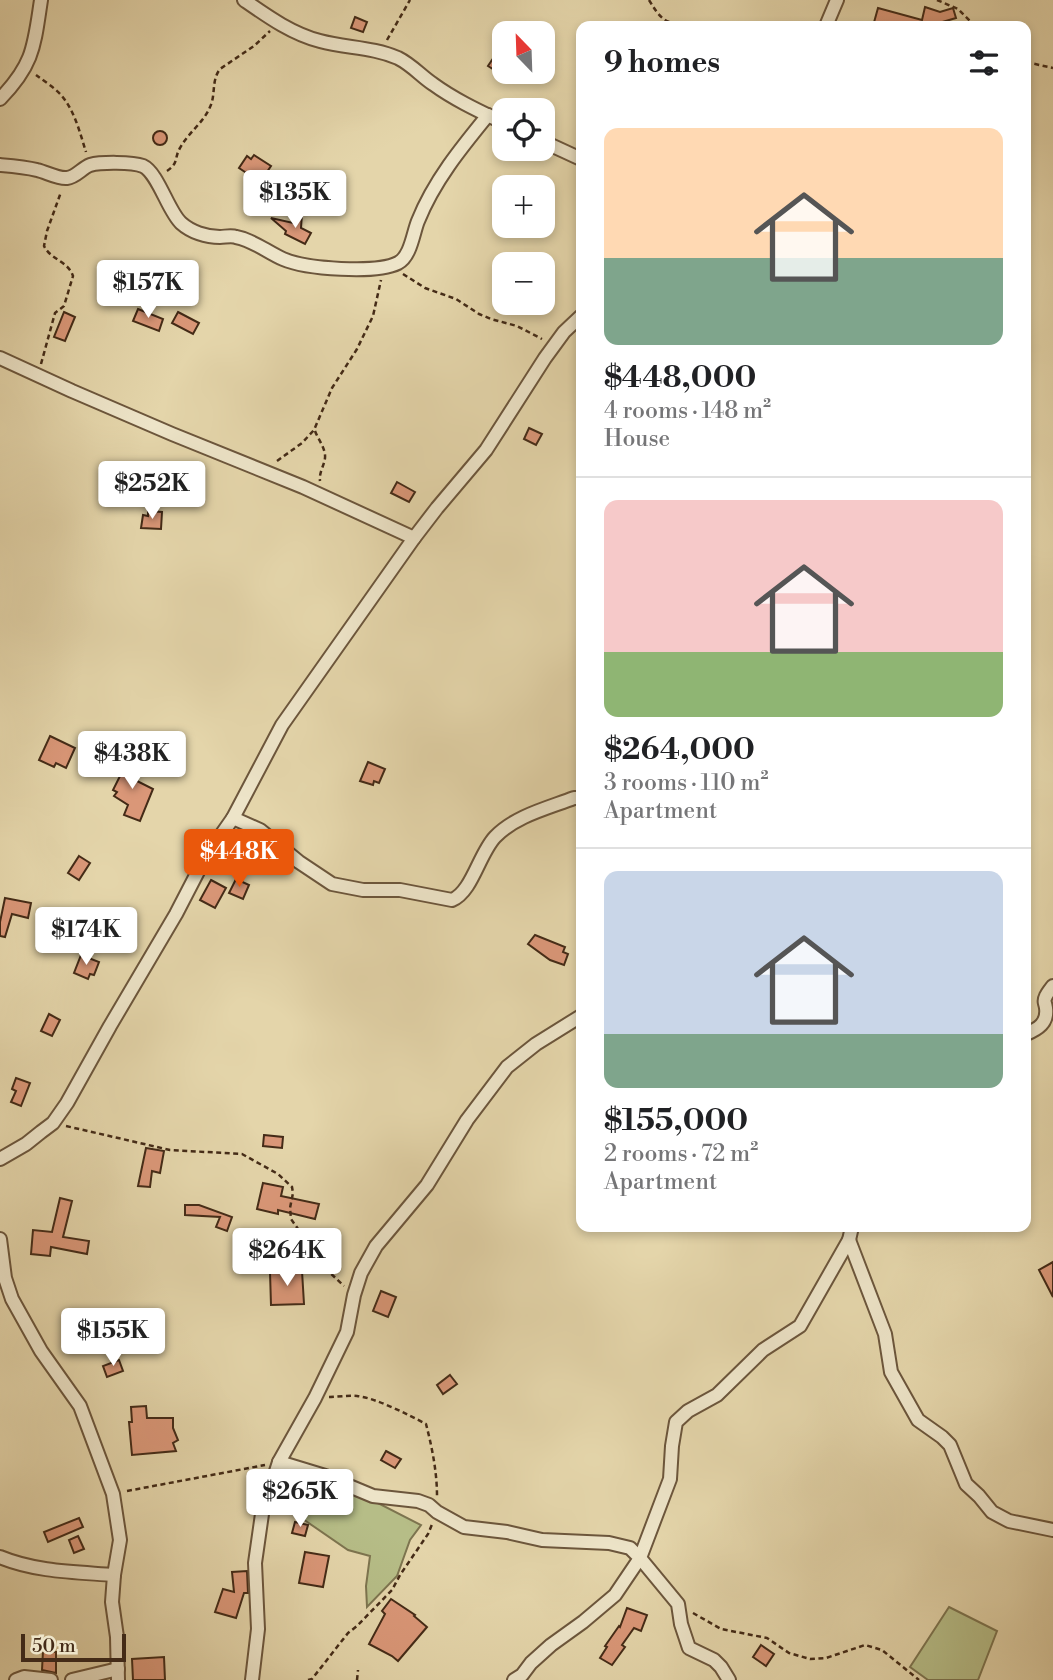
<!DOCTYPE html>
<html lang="en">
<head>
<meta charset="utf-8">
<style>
  :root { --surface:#fff; --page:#f6f6f6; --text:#202124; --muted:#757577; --line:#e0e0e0; --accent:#ea580c }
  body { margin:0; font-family:"Libre Bodoni",serif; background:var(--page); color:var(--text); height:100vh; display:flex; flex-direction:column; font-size:26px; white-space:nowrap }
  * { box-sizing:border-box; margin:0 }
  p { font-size:23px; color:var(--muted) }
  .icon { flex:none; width:38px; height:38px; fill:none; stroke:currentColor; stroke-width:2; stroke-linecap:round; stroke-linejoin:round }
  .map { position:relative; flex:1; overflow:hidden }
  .drawer { position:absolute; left:576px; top:21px; width:455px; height:1211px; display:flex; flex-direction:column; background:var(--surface); border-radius:14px; box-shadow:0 4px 10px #0003 }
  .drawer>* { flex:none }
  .needle { width:46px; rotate:337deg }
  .controls { position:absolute; left:492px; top:21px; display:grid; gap:14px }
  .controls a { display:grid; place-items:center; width:63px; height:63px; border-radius:14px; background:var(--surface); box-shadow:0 4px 10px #0003; font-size:35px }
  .scale { position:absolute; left:21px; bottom:18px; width:105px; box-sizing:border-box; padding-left:7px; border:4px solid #442b17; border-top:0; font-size:19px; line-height:24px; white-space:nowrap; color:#442b17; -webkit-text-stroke:5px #ede4c8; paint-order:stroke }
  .price { position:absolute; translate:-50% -60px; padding:0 16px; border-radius:7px; background:#fff; color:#222; font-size:23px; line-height:46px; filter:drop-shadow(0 2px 4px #0008) }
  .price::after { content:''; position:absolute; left:50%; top:42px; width:21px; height:16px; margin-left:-10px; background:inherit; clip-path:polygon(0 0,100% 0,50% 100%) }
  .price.active { background:var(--accent); color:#fff }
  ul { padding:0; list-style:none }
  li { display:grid; align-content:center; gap:14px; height:371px; padding:0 28px }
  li+li { border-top:2px solid var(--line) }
  li span { display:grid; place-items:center; height:217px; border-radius:14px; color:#555 }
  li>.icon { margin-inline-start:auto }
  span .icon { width:126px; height:126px; fill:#fffc; stroke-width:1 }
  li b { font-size:30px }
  h2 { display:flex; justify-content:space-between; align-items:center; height:84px; padding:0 28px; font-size:30px }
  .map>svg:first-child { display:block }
</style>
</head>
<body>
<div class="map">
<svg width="1053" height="1680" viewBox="0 0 1053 1680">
  <rect width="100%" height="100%" fill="#e4d5aa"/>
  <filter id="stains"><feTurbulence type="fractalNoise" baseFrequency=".00286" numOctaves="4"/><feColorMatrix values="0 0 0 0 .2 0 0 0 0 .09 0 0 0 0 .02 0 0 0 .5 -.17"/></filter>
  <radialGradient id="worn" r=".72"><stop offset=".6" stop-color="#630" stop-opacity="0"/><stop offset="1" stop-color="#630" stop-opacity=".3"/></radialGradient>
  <!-- green -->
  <g fill="#b6bd87" stroke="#7d744f" stroke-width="2">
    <path d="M329,1478l92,47 -11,15 -13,36 -30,31 -1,-21 4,-30 -22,-6 -48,-33 17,-38z"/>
    <path d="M949,1607l48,24 -19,49h-50l-18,-13z"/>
  </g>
  <!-- building -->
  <g fill="#da9778" stroke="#442b17" stroke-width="2">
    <path d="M925,7l15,5 13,-4 3,10 -24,7v1h-59l5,-18 44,12z"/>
    <path d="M355,17l12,5 -4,10 -12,-4z"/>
    <path d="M504,42v34l-16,-10z"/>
    <circle cx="160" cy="138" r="7"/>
    <path d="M254,155l17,11 -11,16 -21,-14 8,-12 4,3z"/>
    <path d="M302,214l-1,14 10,5 -6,11 -20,-10 1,-3 -15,-13 22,5z"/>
    <path d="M138,309l25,10 -4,12 -26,-10z"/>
    <path d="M64,312l11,5 -10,24 -11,-4z"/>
    <path d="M178,312l21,11 -6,11 -21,-11z"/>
    <path d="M529,428l13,6 -6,11 -12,-6z"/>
    <path d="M397,482l18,10 -6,10 -18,-9z"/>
    <path d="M148,511l14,1 -1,17 -20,-1 2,-13 5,1z"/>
    <path d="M50,736l25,12 -9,20 -10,-5 -2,4 -15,-7z"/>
    <path d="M129,758l11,5 -7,16 20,10 -13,32 -16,-6 4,-10 -14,-9 3,-4 -4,-2z"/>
    <path d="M368,762l17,7 -6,14 -5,-2 -1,4 -13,-4z"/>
    <path d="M79,856l11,7 -11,17 -11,-7z"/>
    <path d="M236,879l13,6 -6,14 -14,-6z"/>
    <path d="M211,880l15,8 -11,20 -15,-8z"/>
    <path d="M5,898l26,5 -3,15 -16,-4 -7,23 -5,-1v-14z"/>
    <path d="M103,919l13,4 -3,8 20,9 -2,6 -33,-9z"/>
    <path d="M535,935l30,12 -2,5 5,2 -4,11 -14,-5 -22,-16z"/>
    <path d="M81,955l18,7 -5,13 -4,-1 -2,5 -14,-6z"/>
    <path d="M49,1014l11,6 -8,16 -11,-5z"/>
    <path d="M16,1078l14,5 -9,23 -10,-4 5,-11 -4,-2z"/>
    <path d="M264,1135l19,2 -1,11 -19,-2z"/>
    <path d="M146,1148l18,3 -4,22 -8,-2 -2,16 -12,-1z"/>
    <path d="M263,1183l20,4 -2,9 38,8 -4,15 -37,-9v4l-21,-5z"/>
    <path d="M60,1198l12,3 -9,36 26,4 -2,13 -36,-7 -1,9 -19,-2 2,-24 19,2z"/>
    <path d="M185,1205h14l33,12 -5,14 -11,-4 4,-10 -35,-2z"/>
    <path d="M1053,1262v35l-14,-27z"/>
    <path d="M302,1271l2,33 -33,1 -1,-33z"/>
    <path d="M381,1291l15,6 -8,20 -15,-6z"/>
    <path d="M119,1360l4,11 -16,6 -4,-11z"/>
    <path d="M450,1375l7,9 -14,10 -6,-9z"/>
    <path d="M146,1406l1,12h26v10l5,12 -5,3 3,8 -44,4 -3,-33h3l-1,-15z"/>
    <path d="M386,1451l15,8 -6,9 -14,-8z"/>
    <path d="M79,1518l4,9 -35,15 -4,-10z"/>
    <path d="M295,1522l13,3 -3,11 -13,-3z"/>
    <path d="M78,1536l6,13 -10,4 -5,-13z"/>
    <path d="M305,1552l24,4 -6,31 -24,-4z"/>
    <path d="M247,1571l1,22h-4l-8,25 -21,-6 8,-23 11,3 -2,-20z"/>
    <path d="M391,1599l24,16 -1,1 13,11 -29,34 -6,-5 -23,-12 16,-30 -3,-3z"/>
    <path d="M627,1608l20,7 -6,16 -7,-3 -12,17 3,2 -13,18 -12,-7 7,-11 -2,-1 14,-20 1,1z"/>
    <path d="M761,1645l13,9 -8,12 -13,-9z"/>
    <path d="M43,1651l13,1v21l-14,-3z"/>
    <path d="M164,1657l1,23h-32l-1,-21z"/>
  </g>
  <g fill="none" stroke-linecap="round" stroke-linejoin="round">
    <defs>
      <g id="street">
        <path d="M244,0c23,16 48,34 76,41 26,7 53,6 78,17 14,7 23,18 35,26 22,16 46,27 71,39"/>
        <path d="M826,26l11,-26"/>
        <path d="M0,99c34,-35 34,-53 41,-99"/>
        <path d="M542,141l39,18"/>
        <path d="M0,165c12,1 25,2 37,5 9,2 21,9 30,8 9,-1 15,-10 23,-13 11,-3 42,-3 53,1 15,7 25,45 38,57 10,9 25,14 39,14 5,0 11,-2 16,0 17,3 31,15 47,22 23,10 93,15 115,4 13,-7 15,-30 20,-42 16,-40 43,-73 70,-106"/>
        <path d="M0,358l72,33 100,43 131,53 111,51"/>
        <path d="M233,818l27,12 39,32 33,22 31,6h37l52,10c20,-8 27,-46 43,-63 20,-21 53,-29 79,-39h7"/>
        <path d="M1026,1034c12,-5 22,-11 20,-26 -1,-7 -3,-6 0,-12 0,-1 6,-9 7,-10"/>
        <path d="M0,1159l26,-15 15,-12 12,-9 14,-20 43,-77 66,-112 29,-56 28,-40 49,-93 132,-187 23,-30 49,-58 59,-92 19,-26 17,-16"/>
        <path d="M0,1239l5,39 7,21 29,52 39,55 33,88 7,46 -6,35 -2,27 5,35 1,43"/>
        <path d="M849,1240l36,94 6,38 27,48 24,17 8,8 16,39 13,12 13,16 17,9 44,9"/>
        <path d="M279,1462l46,14 48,20 45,5 11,4 8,7 27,15 43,5 35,8 67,3 21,5 10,10 -25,37 -32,27 -32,23 -20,18 -9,12 -8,5"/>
        <path d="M0,1557c36,15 76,15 114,18"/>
        <path d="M16,1680l8,-3 27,3"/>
        <path d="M72,1680l46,-11"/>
        <path d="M252,1680l6,-51 -3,-66 7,-49 17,-52 36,-64 32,-66 7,-37 7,-22 15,-27 51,-61 40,-65 40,-53 29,-23 45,-28"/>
        <path d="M729,1680l-8,-13 -7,-7 -25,-12 -8,-24 -3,-20 -38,-46 30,-79 2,-33 4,-24 12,-11 29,-16 46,-45 37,-24 49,-86 3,-13"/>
      </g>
    </defs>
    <!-- street casing -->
    <use href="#street" stroke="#6c563c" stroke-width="16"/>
    <!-- path -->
    <g stroke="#442b17" stroke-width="2.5" stroke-dasharray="5 3.5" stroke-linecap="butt">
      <path d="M649,0c11,18 14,22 35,26"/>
      <path d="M937,0l21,9 17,17"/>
      <path d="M387,40l23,-40"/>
      <path d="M1026,62l27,6"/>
      <path d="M36,75c8,6 19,13 26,21 13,16 18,37 24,56"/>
      <path d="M167,171c12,-8 7,-13 13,-23 8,-15 24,-26 30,-41 6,-12 1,-26 10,-38l34,-23 16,-15"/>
      <path d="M403,274l22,14 31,11 23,15 12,5 26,7 25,13"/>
      <path d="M41,364l14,-51 9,-7 9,-30c-5,-15 -22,-16 -29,-30l3,-15 14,-39"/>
      <path d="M315,431c3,8 11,18 10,27 -1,8 -6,14 -5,23"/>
      <path d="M277,461l25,-18 12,-13 18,-42 25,-39 16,-33 8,-36"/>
      <path d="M66,1126l104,24 72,4 36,20 14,13 1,6 -3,15 1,11 35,50 18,17"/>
      <path d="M329,1397c9,0 19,-2 28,-1 19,2 52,19 69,28 6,23 11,48 11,72"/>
      <path d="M127,1491l138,-26"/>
      <path d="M693,1613l28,16 46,9 22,15 21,6 16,-1 39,-13 17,5 37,30"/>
      <path d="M308,1680l4,-1 36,-46 9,-7 35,-36 8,-15 28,-41 5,-12"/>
      <path d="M357,1680l1,-10"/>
    </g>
    <!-- street -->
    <use href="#street" stroke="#ede4c8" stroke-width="12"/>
  </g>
  <rect width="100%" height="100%" filter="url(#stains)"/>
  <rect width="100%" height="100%" fill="url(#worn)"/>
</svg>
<div class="controls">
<a><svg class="needle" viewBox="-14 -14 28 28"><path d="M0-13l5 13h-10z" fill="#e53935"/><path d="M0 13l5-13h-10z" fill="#757577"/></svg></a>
<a><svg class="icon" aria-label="locate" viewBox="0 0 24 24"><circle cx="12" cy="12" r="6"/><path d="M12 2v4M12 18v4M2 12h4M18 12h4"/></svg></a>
<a>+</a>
<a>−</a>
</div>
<div class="scale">50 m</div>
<b class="price" style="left:295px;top:230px">$135K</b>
<b class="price" style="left:148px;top:320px">$157K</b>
<b class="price" style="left:152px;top:521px">$252K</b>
<b class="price" style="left:132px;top:791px">$438K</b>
<b class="price active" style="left:239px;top:889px">$448K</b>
<b class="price" style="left:86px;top:967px">$174K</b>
<b class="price" style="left:287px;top:1288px">$264K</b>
<b class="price" style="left:113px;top:1368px">$155K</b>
<b class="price" style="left:300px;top:1529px">$265K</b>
<section class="drawer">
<h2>9 homes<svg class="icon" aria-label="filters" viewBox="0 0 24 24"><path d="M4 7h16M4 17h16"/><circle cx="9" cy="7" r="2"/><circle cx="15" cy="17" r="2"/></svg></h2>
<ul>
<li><span style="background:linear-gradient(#ffd9b3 60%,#7fa58c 0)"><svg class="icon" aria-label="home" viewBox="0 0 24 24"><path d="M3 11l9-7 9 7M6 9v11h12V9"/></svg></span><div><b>$448,000</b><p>4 rooms · 148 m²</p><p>House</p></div></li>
<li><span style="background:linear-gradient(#f6c9c9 70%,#8fb573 0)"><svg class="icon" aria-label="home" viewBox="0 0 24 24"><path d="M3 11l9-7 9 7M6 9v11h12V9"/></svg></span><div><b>$264,000</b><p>3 rooms · 110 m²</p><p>Apartment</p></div></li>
<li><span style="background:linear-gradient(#c9d6e8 75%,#7fa58c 0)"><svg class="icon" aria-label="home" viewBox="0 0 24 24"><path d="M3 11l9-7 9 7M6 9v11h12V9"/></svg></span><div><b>$155,000</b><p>2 rooms · 72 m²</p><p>Apartment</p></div></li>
</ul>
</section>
</div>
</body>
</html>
